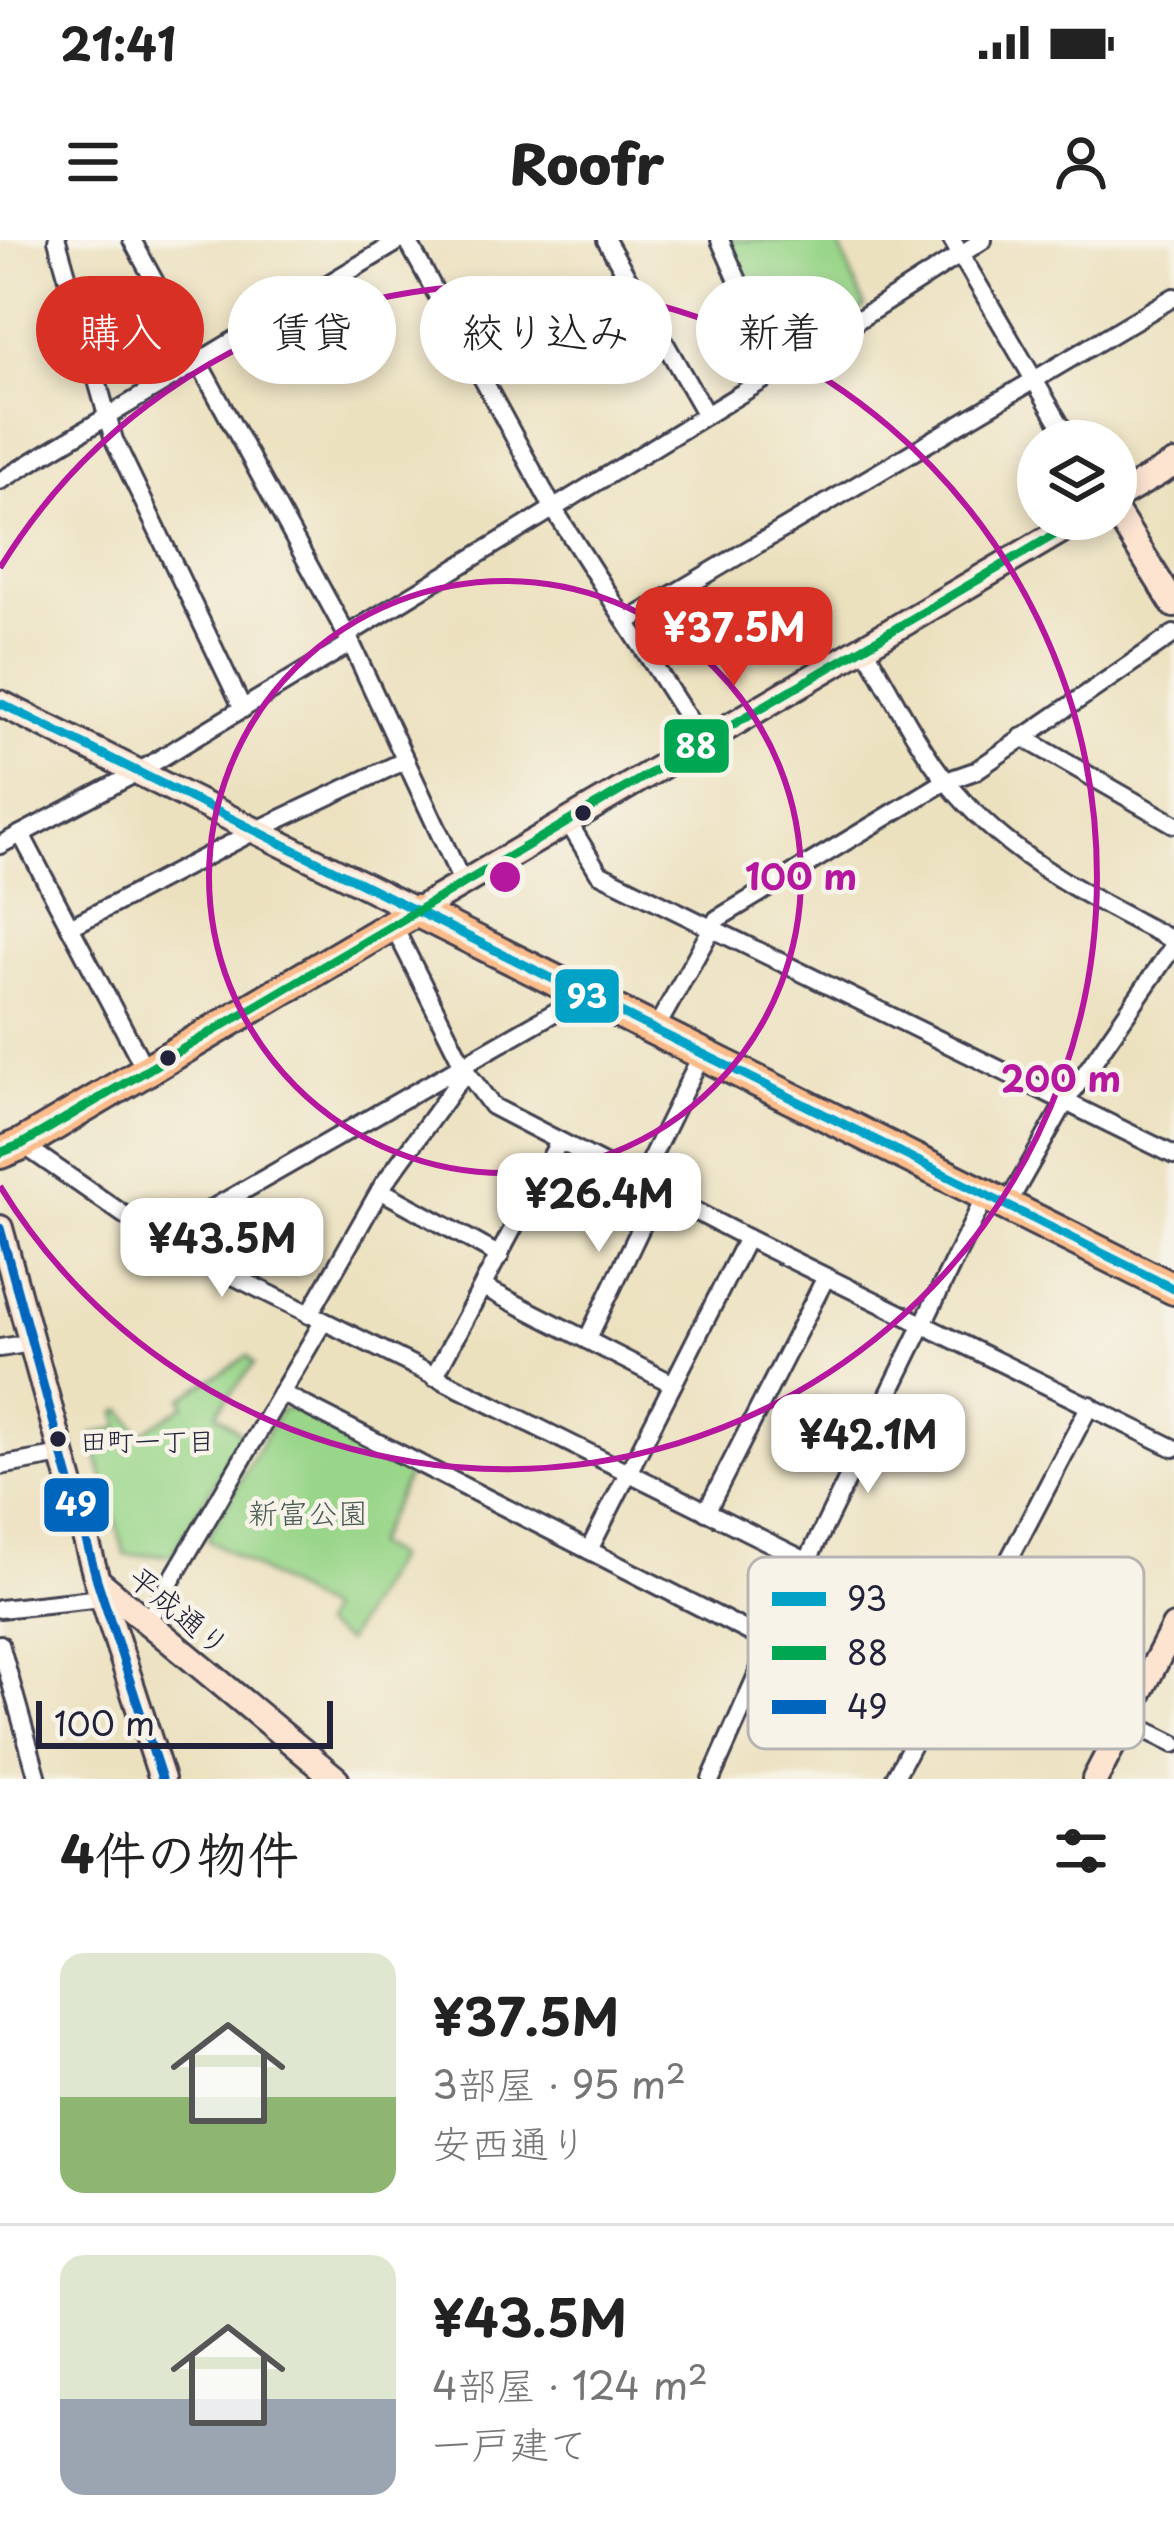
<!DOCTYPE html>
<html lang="ja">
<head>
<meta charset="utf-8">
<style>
  :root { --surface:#fff; --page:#f2f2f2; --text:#222; --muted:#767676; --line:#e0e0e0; --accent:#d93025 }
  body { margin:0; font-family:"Playpen Sans","Klee One",sans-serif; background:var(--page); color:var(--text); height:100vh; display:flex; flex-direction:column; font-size:45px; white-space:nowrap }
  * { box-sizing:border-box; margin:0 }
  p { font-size:39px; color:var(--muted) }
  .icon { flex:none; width:66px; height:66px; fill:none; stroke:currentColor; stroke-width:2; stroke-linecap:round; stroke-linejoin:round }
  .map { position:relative; height:1539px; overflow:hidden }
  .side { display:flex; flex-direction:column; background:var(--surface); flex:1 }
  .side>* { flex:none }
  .hud { position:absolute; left:36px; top:36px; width:1104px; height:108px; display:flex; gap:24px }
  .buttons { position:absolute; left:1017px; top:180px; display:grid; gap:24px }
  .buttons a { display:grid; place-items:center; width:120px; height:120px; border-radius:50%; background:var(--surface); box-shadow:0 6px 18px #0003; font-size:60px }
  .scale { position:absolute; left:36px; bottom:30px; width:297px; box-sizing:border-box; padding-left:12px; border:6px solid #22223b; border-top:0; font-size:33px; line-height:42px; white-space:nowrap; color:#22223b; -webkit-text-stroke:9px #f7f3e8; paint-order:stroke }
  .price { position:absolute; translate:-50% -102px; padding:0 27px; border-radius:24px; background:#fff; color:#222; font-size:39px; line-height:78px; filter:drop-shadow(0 3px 6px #0008) }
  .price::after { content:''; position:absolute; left:50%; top:72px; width:36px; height:27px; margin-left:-18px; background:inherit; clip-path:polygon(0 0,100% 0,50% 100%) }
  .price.current { background:var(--accent); color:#fff }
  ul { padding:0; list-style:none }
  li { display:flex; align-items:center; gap:36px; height:300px; padding:0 60px }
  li+li { border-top:3px solid var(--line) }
  li span { display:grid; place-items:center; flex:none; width:336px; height:240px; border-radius:24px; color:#555 }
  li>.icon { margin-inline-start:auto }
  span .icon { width:144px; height:144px; fill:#fffc; stroke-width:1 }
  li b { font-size:51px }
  h2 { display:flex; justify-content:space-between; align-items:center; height:144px; padding:0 60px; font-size:51px }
  .chip { padding:0 42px; border-radius:54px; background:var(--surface); box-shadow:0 6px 18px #0003; font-size:42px; line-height:108px }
  .chip.current { background:var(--accent); color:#fff }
  .status { display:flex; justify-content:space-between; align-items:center; height:84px; padding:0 60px; background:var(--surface); direction:ltr }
  .status svg { height:33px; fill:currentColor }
  header { display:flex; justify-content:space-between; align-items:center; height:156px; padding:0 60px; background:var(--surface); font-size:54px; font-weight:800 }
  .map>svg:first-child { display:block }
</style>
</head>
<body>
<div class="status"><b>21:41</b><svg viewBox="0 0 49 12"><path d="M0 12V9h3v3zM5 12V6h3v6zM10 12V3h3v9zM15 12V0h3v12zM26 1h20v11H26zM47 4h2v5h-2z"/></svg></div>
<header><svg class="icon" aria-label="menu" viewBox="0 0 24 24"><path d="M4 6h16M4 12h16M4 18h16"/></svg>Roofr<svg class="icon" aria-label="person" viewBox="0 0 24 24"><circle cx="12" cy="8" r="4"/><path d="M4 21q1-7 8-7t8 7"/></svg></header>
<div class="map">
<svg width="1174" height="1539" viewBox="0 0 1174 1539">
  <rect width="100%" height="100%" fill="#f7f3e8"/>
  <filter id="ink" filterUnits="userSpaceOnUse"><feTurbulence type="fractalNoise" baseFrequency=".00833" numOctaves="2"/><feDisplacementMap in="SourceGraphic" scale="24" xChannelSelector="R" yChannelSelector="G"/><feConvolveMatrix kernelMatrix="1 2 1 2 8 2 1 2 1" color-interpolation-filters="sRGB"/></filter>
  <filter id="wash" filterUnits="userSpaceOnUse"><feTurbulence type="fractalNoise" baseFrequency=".004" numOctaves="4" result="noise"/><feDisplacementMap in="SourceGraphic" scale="48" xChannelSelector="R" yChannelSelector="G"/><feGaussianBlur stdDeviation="2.7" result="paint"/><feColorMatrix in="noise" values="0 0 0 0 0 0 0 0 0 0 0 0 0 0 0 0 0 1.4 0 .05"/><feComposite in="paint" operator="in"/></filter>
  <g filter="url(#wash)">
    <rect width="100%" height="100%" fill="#ece1bf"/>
    <!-- green -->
    <g fill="#9ad68a" stroke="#5e7c62" stroke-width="3">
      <path d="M727,0h110l28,67 -85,57z"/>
      <path d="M248,1116l6,8 -38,49 27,22 -71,120h-47l-34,-120 29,-8 -3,-15 6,-2 17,24 45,-29 -3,-7z"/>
      <path d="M295,1167l117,60 -38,78 21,12 -49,85 -25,-16 6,-15 -120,-72 73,-129z"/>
    </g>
  </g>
  <g filter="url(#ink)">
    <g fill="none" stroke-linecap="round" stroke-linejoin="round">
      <defs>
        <g id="street">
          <path d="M57,0l57,200 129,269"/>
          <path d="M132,0l219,403 112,241"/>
          <path d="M407,0l146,268 150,234"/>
          <path d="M606,0l100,175"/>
          <path d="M720,0l58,131"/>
          <path d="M952,0l118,201"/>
          <path d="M0,241l401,-241"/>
          <path d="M628,381l546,-324"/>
          <path d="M347,395l431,-264 205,-131"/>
          <path d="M864,407c27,44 51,95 83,135 61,76 143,115 227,159"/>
          <path d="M1022,497l152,87"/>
          <path d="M568,582l31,51 575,282"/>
          <path d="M21,594l125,237"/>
          <path d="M0,605l138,-73 213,-129"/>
          <path d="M393,685l73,146 26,35 255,132 427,210"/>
          <path d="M70,687l185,-96 151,-71"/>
          <path d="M655,790l62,-111 229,-138 29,-10 199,-137"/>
          <path d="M22,904l137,95 1015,505"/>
          <path d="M639,943l63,-129"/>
          <path d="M380,950l120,66"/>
          <path d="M1007,965l59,-104 108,-156"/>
          <path d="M159,999l426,-244"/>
          <path d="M483,1047l190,97"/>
          <path d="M309,1075l74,-130 83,-114"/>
          <path d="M587,1100l71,-148"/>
          <path d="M0,1108l31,-5"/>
          <path d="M434,1137l125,-235"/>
          <path d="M281,1153l644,329"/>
          <path d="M0,1226l62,-11"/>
          <path d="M706,1272l120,-235"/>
          <path d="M589,1310l158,-312"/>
          <path d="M0,1369l102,-11"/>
          <path d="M147,1382l176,-300"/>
          <path d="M0,1404l38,135"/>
          <path d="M711,1539l96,-217 179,-367"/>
          <path d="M894,1539l196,-374"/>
        </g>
        <g id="secondary">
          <path d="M1116,258l58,-34"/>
          <path d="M1116,272l58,93"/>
          <path d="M0,463l416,208"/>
          <path d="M406,677l675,-398"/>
          <path d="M0,988l97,352 65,199"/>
          <path d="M98,1341l238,198"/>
          <path d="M1095,1539l79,-152"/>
        </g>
        <path id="highway" d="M0,913l22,-9 394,-233 758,378"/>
      </defs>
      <!-- street casing -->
      <use href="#street" stroke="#403f4f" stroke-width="22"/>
      <!-- secondary casing -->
      <use href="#secondary" stroke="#403f4f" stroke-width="30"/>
      <!-- highway casing -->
      <use href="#highway" stroke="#403f4f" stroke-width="36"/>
      <!-- street -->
      <use href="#street" stroke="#fff" stroke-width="16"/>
      <!-- secondary -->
      <use href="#secondary" stroke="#fde4d1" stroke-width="24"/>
      <!-- highway -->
      <use href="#highway" stroke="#fabc8b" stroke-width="30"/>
      <defs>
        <path id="bus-1" d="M0,463l1174,586"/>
        <path id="bus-2" d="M0,913l22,-9 1059,-625"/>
        <path id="bus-3" d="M0,988l97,352 65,199"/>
      </defs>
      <!-- bus-1 casing -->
      <use href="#bus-1" stroke="#f7f3e8" stroke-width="18"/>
      <!-- bus-2 casing -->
      <use href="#bus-2" stroke="#f7f3e8" stroke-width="18"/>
      <!-- bus-3 casing -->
      <use href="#bus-3" stroke="#f7f3e8" stroke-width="18"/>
      <!-- bus-1 -->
      <use href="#bus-1" stroke="#02a2c7" stroke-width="9"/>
      <!-- bus-2 -->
      <use href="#bus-2" stroke="#00a651" stroke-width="9"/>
      <!-- bus-3 -->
      <use href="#bus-3" stroke="#0065bd" stroke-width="9"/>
    </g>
  </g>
  <!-- distance rings -->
  <g fill="none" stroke="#b5179e" stroke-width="6">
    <circle cx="505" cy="637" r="296"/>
    <path d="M0 328A592 592 0 1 1 0 946"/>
  </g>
  <!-- markers -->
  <g fill="#22223b" stroke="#f7f3e8" stroke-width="4.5">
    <circle cx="583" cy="573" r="10"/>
    <circle cx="168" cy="818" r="10"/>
    <circle cx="58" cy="1199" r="10"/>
  </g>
  <g text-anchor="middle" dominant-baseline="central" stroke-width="9" stroke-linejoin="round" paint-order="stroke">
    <!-- bus labels -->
    <g font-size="27" fill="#22223b" stroke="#f7f3e8" text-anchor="start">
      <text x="80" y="1199">田町一丁目</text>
    </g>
    <!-- park labels -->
    <g font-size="30" fill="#465853" stroke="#f7f3e8">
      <text x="308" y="1271">新富公園</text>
    </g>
    <!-- street labels -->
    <g font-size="30" fill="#22223b" stroke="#f7f3e8">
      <text transform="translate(180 1370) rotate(40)">平成通り</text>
    </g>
  </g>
  <!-- legend -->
  <rect x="748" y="1317" width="396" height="192" rx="18" fill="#f7f3e8" stroke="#b7b4b4" stroke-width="3"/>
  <rect x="772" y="1352" width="54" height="14" fill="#02a2c7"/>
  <rect x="772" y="1406" width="54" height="14" fill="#00a651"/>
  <rect x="772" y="1460" width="54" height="14" fill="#0065bd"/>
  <g font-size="33" fill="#22223b">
    <text x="847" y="1371">93</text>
    <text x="847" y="1425">88</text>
    <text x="847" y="1479">49</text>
  </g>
  <circle cx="505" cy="637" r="18" fill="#b5179e" stroke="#f7f3e8" stroke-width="6"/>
  <g font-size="36" text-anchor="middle" font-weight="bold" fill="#b5179e" stroke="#f7f3e8" stroke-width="9" stroke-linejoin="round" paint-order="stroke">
    <text x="801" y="650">100 m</text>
    <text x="1061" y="852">200 m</text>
  </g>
  <g stroke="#f7f3e8" stroke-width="4.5">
    <rect x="662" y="477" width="69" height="58" rx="12" fill="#00a651"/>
    <rect x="553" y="727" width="68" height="58" rx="12" fill="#02a2c7"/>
    <rect x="42" y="1236" width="69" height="58" rx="12" fill="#0065bd"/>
  </g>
  <g font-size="33" text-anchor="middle" font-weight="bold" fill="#fff">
    <text x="696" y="518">88</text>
    <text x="587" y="768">93</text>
    <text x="76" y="1276">49</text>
  </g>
</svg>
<div class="buttons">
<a><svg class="icon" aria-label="layers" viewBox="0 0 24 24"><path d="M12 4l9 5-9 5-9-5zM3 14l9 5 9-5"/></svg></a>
</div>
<div class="scale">100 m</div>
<b class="price current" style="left:734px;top:449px">¥37.5M</b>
<b class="price" style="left:599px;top:1015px">¥26.4M</b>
<b class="price" style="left:222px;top:1060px">¥43.5M</b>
<b class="price" style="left:868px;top:1256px">¥42.1M</b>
<div class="hud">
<a class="chip current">購入</a>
<a class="chip">賃貸</a>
<a class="chip">絞り込み</a>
<a class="chip">新着</a>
</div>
</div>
<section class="side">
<h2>4件の物件<svg class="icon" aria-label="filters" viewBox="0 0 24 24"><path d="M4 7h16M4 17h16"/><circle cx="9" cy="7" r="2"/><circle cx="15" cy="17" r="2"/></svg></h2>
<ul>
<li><span style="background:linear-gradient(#dfe7d0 60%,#8fb573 0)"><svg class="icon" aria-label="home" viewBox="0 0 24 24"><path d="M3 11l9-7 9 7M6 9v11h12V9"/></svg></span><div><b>¥37.5M</b><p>3部屋 · 95 m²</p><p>安西通り</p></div></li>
<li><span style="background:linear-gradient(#dfe7d0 60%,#9aa5b1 0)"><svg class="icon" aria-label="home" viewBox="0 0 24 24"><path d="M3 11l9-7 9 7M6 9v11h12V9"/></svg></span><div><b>¥43.5M</b><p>4部屋 · 124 m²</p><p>一戸建て</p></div></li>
</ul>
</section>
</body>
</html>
